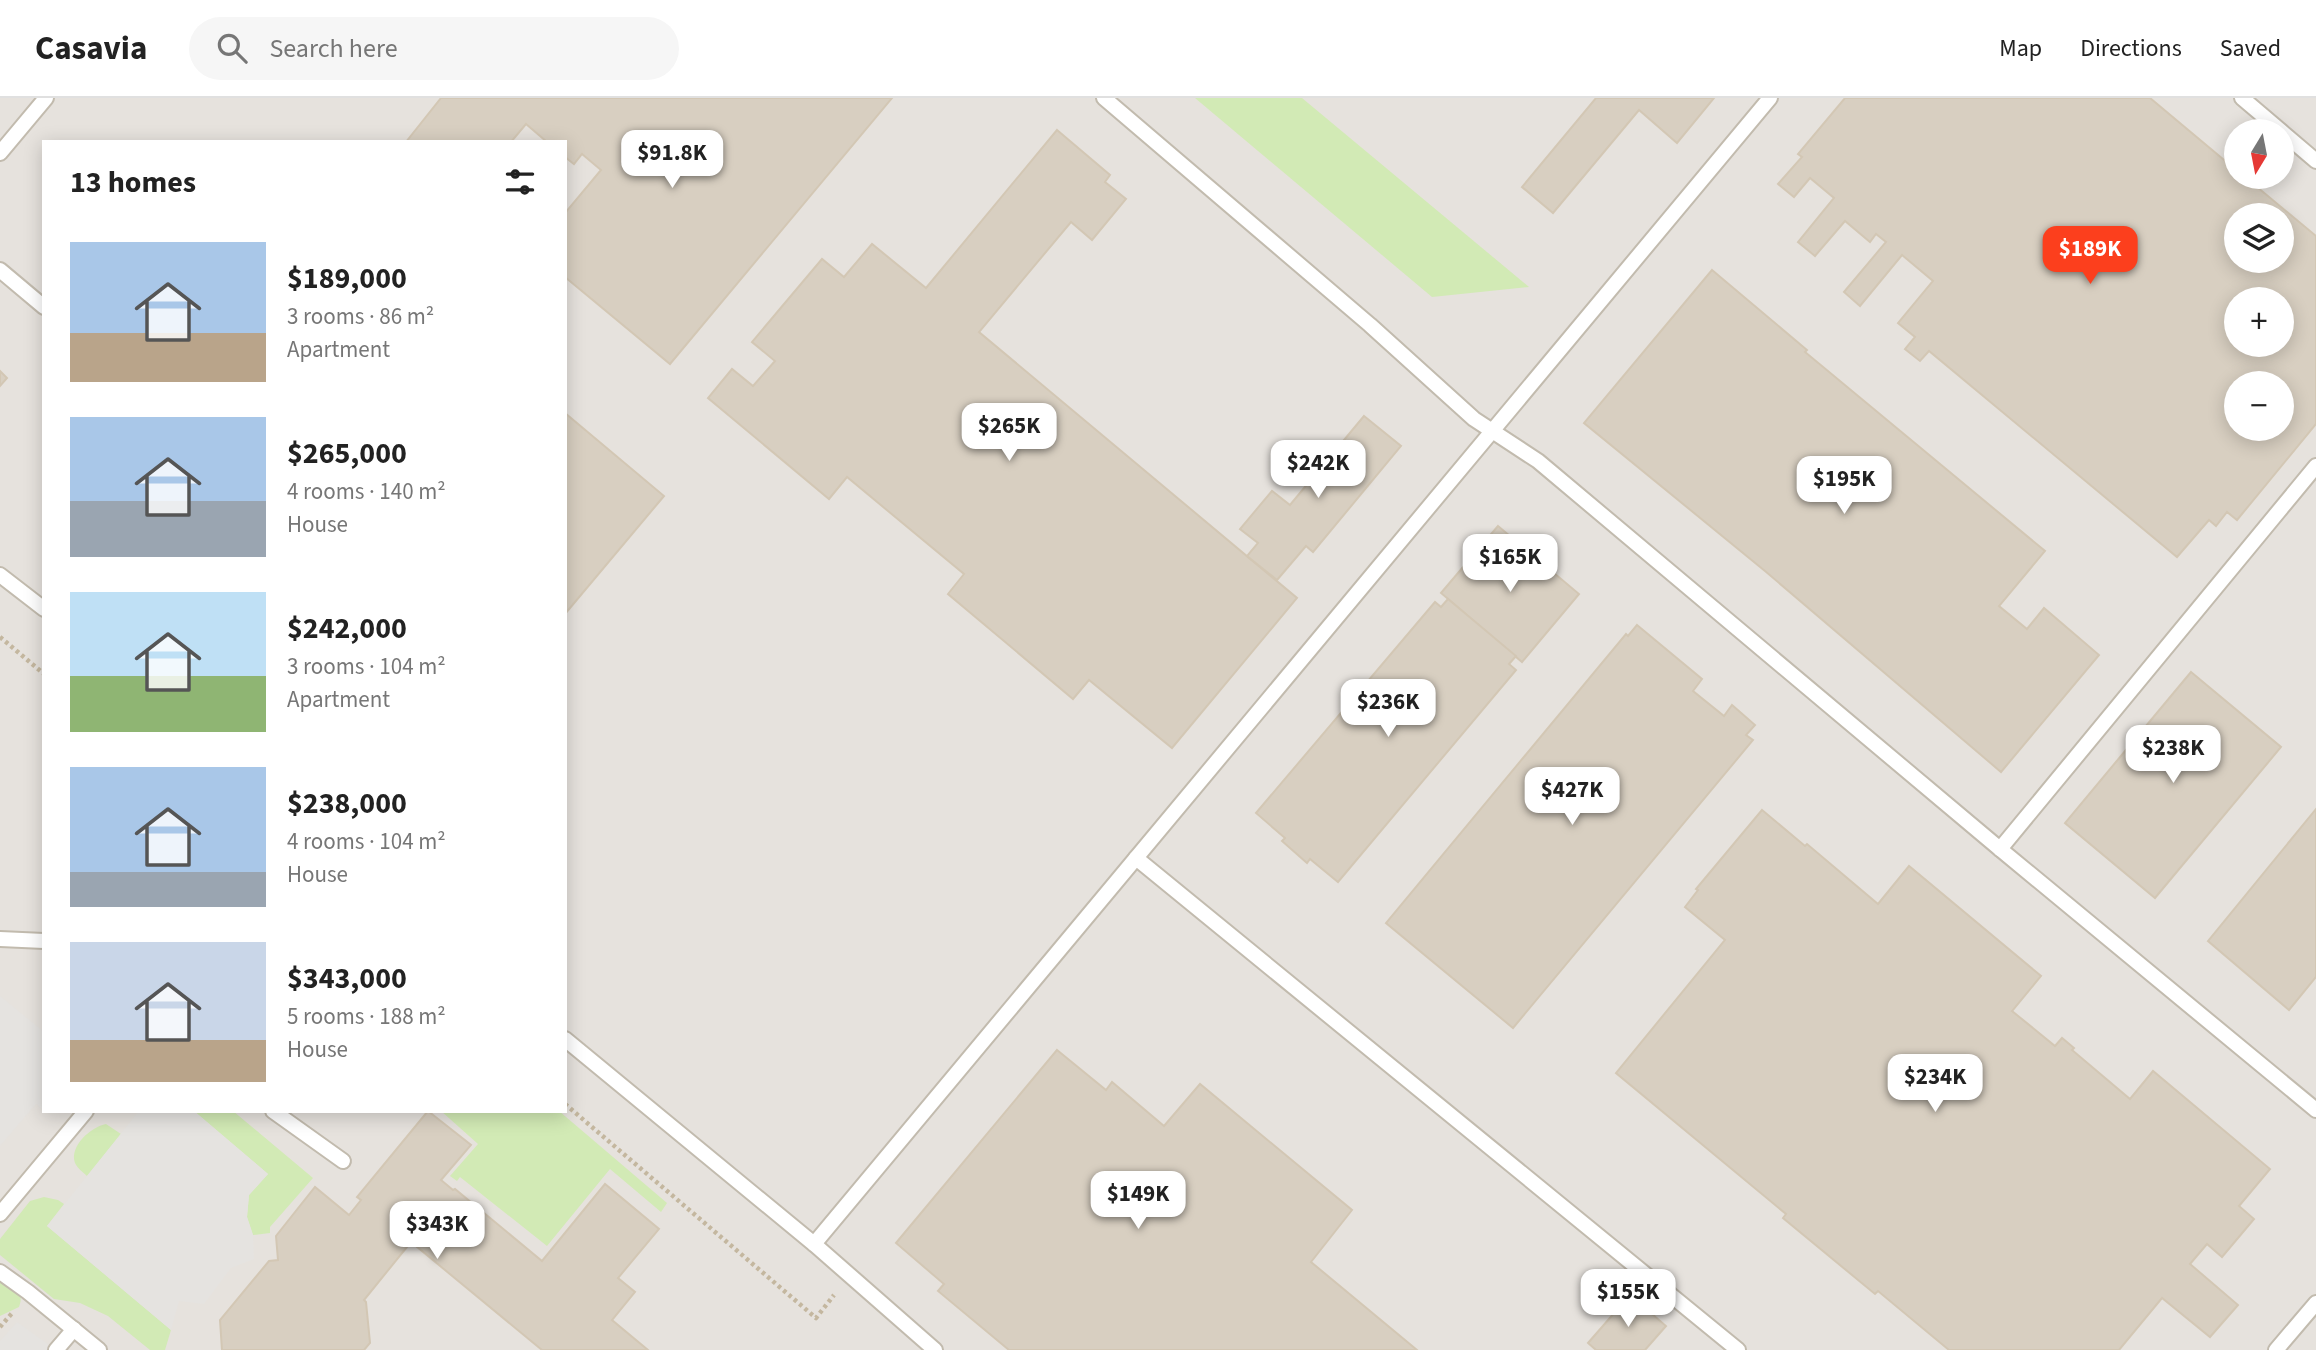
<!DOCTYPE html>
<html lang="en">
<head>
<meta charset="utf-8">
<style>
  :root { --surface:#fff; --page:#f6f6f6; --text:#222; --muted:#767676; --line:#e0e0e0; --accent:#fc3f1d }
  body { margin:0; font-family:"Source Sans 3",sans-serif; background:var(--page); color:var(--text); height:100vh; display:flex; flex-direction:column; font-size:26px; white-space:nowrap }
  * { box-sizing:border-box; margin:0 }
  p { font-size:23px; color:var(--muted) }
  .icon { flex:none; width:38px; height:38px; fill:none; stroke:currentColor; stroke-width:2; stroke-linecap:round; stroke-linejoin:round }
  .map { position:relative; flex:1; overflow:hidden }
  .drawer { position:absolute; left:42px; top:42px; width:525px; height:973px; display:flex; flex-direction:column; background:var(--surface); border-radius:0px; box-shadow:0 4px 18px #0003 }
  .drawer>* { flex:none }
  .needle { width:46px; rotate:190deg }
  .tools { position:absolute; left:2224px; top:21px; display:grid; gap:14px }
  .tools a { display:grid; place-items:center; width:70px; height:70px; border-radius:50%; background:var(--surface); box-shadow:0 4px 18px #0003; font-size:35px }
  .price { position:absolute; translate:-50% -60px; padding:0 16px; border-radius:14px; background:#fff; color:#222; font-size:23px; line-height:46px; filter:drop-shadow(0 2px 4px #0008) }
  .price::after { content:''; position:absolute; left:50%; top:42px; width:21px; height:16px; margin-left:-10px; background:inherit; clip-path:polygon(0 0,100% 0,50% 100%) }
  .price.active { background:var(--accent); color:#fff }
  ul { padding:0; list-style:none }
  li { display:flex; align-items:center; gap:21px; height:175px; padding:0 28px }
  li span { display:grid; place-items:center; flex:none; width:196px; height:140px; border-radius:0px; color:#555 }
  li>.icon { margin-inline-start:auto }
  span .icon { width:84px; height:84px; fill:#fffc; stroke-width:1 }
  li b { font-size:30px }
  h2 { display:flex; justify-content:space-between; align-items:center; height:84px; padding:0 28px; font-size:30px }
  header { display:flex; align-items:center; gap:42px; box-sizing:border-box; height:98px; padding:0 35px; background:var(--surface); border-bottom:2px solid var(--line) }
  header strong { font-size:33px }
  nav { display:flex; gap:38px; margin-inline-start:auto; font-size:24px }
  .search { width:490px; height:63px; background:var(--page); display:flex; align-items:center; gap:18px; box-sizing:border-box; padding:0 24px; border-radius:38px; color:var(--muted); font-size:26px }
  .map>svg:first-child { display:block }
</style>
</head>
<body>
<header>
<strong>Casavia</strong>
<div class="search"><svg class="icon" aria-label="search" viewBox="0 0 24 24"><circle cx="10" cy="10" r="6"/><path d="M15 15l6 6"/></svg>Search here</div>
<nav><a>Map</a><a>Directions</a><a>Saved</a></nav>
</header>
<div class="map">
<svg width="2316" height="1252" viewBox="0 0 2316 1252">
  <rect width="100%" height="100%" fill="#f6f3ec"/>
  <!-- industrial -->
  <path fill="#e6e2dd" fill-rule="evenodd" d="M0,0h2316v1252h-2316zM2236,33h46v46h-46zM44,44h521v969h-521zM2236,117h46v46h-46zM2236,201h46v46h-46zM2236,285h46v46h-46z"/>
  <!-- green -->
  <g fill="#d2eab5">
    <path d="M1195,0h107l227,189 -97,10z"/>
    <path d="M194,1013h39l80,67 -43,49v6l-17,2 -6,-18 2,-22 19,-21z"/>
    <path d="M441,1013h118l108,92 -6,9 -51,-43 -63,77 -87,-69 -3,4 -7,-5 28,-32z"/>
    <path d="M106,1026l15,10 -34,42c-4,-4 -10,-8 -12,-13 -6,-17 16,-36 31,-39z"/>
    <path d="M44,1099l14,3 6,4 -17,22 124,104 -6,20h-15l-42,-34 -28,-13 -26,-4 -54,-44v-16l30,-38z"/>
    <path d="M0,1176c11,10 26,17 19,33l-19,9z"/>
  </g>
  <!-- parking -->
  <g fill="#e5e3e0">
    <path d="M0,898l44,36v79l-8,-7 -36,42z"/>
    <path d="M139,1013h55l74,63 -19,21 -2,22 6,18 1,24 -23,9 -27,36 -25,-3 -8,29 -124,-104z"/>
    <path d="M17,1224l28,20 9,8h-54v-9z"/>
  </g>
  <!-- building -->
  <g fill="#d8cfc1" stroke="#d3c7b4" stroke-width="2" fill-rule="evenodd">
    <path d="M441,0h451l-222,266 -105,-87v-64l36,-43 -19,-16 -8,10 -9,-7v-15h-18l-21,-18 -15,18h-105z"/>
    <path d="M1596,0h118l-37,45 -38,-33 -86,103 -31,-26z"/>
    <path d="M1845,0h305l86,72v7h9l71,59v188l-79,96 -10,-8 -11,14 -7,-6 -32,37 -248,-206 -9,10 -15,-12 10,-12 -17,-14 35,-42 -31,-26 -42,51 -16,-14 42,-50 -10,-8 -6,8 -25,-21 -30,35 -17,-14 36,-44 -24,-20 -16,19 -16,-13 24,-27 -4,-3zM2236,117h46v46h-46zM2236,201h46v46h-46zM2236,285h46v46h-46z"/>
    <path d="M1057,32l53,45 -5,7 21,17 -34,41 -21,-18 -92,110 318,266 -125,150 -83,-68 -16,19 -125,-105 16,-20 -117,-97 -18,22 -121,-101 24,-29 21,17 22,-25 -23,-19 70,-83 22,18 28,-33 54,44z"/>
    <path d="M1712,172l95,80 -2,2 240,199 -46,55 28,23 17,-21 55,47 -98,117 -236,-201 -181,-148z"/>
    <path d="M0,273l7,7 -7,8z"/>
    <path d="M565,315l99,83 -99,118z"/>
    <path d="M1364,318l37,30 -88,106 -7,-6 -29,34 -30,-24 11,-13 -18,-14 32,-38 18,14z"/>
    <path d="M1498,428l81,68 -57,68 -81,-69z"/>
    <path d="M1448,501l68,57 -7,8 7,6 -178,212 -28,-23 -3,4 -25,-22 3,-3 -29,-25 179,-211 6,5z"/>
    <path d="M1637,527l65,54 -9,12 31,25 8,-11 23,20 -9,10 7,5 -240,288 -127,-105 240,-289 2,2z"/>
    <path d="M2191,574l90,75 -126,151 -90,-75z"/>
    <path d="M2316,711v168l-27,33 -81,-69z"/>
    <path d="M1762,712l43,36 2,-2 71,60 31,-38 132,110 -29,35 43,35 7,-8 12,10 -2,2 58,49 23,-28 117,98 -31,37 15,13 -32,38 -15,-13 -17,20 48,41 -28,32 -48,-39 -43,52h-170l-71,-59 -3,3 -92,-76 3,-4 -170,-141 109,-133 -40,-33 13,-17 -2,-1z"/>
    <path d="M1057,952l49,40 6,-8 52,44 36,-42 152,126 -41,52 106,88h-408l-71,-59 6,-7 -48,-41z"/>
    <path d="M428,1013l43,34 -30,35 12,10 2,-1 87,72 63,-77 54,45 -41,49 17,14 -23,28 36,30h-106l-131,-108 -47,58 2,2 4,41 -6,7h-142l-2,-30 49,-59 9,-1 -2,-24 39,-49 34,28 12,-15 -4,-3z"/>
    <path d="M1630,1197l36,31 -21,24h-49l-8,-7z"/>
  </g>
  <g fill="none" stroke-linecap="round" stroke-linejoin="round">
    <defs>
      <g id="service">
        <path d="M1104,0l266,227 104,94 64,42 462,388 316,261"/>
        <path d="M2242,0l39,33"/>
        <path d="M2282,34l34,29"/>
        <path d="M0,55l46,-55"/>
        <path d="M0,172l44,37"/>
        <path d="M0,477l44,34"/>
        <path d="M2000,751l316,-383"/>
        <path d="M1136,760l602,492"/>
        <path d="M0,841l44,2"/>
        <path d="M565,941l249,205 956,-1146"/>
        <path d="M273,1013l70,50"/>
        <path d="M0,1116l86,-103"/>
        <path d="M814,1146l121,106"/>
        <path d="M0,1174l28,20 71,58"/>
        <path d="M56,1252l18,-21"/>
        <path d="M2276,1252l40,-47"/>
      </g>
    </defs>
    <!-- service casing -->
    <use href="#service" stroke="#c2bbae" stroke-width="18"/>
    <!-- path -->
    <g stroke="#c4b79f" stroke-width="4.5" stroke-dasharray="3.5 3.5" stroke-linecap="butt">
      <path d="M0,539l44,37"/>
      <path d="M565,1006l251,214 18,-23"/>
      <path d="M0,1229l13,-15"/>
    </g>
    <!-- service -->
    <use href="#service" stroke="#fff" stroke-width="14"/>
  </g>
</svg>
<div class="tools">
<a><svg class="needle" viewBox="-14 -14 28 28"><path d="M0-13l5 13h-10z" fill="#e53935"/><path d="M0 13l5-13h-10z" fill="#767676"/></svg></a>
<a><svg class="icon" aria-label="layers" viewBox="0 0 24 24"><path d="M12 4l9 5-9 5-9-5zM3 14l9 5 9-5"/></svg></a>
<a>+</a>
<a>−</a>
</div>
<b class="price" style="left:672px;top:92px">$91.8K</b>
<b class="price active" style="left:2090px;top:188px">$189K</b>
<b class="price" style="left:1009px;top:365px">$265K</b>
<b class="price" style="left:1318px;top:402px">$242K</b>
<b class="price" style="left:1844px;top:418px">$195K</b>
<b class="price" style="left:1510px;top:496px">$165K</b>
<b class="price" style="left:1388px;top:641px">$236K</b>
<b class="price" style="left:2173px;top:687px">$238K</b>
<b class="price" style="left:1572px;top:729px">$427K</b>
<b class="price" style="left:1935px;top:1016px">$234K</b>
<b class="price" style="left:1138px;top:1133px">$149K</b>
<b class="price" style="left:437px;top:1163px">$343K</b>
<b class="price" style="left:1628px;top:1231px">$155K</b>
<section class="drawer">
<h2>13 homes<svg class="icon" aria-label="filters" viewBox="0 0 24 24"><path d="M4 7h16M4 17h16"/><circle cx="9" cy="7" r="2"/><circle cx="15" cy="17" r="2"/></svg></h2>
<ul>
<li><span style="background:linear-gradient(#a9c7e8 65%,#b9a48a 0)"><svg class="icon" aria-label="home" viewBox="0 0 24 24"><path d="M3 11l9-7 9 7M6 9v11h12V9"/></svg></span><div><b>$189,000</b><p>3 rooms · 86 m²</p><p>Apartment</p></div></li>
<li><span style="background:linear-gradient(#a9c7e8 60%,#9aa5b1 0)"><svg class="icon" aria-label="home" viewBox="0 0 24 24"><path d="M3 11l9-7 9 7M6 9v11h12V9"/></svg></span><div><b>$265,000</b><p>4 rooms · 140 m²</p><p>House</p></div></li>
<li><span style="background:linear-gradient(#bfe0f5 60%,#8fb573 0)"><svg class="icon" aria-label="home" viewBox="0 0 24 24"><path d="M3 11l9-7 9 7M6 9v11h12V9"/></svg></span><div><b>$242,000</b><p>3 rooms · 104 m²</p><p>Apartment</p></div></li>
<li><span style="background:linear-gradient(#a9c7e8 75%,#9aa5b1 0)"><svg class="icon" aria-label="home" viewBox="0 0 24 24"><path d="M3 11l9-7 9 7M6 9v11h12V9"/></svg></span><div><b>$238,000</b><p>4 rooms · 104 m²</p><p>House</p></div></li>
<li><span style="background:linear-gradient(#c9d6e8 70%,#b9a48a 0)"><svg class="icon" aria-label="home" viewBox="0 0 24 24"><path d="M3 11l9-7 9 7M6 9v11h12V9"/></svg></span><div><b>$343,000</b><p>5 rooms · 188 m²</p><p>House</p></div></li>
</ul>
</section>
</div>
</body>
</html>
